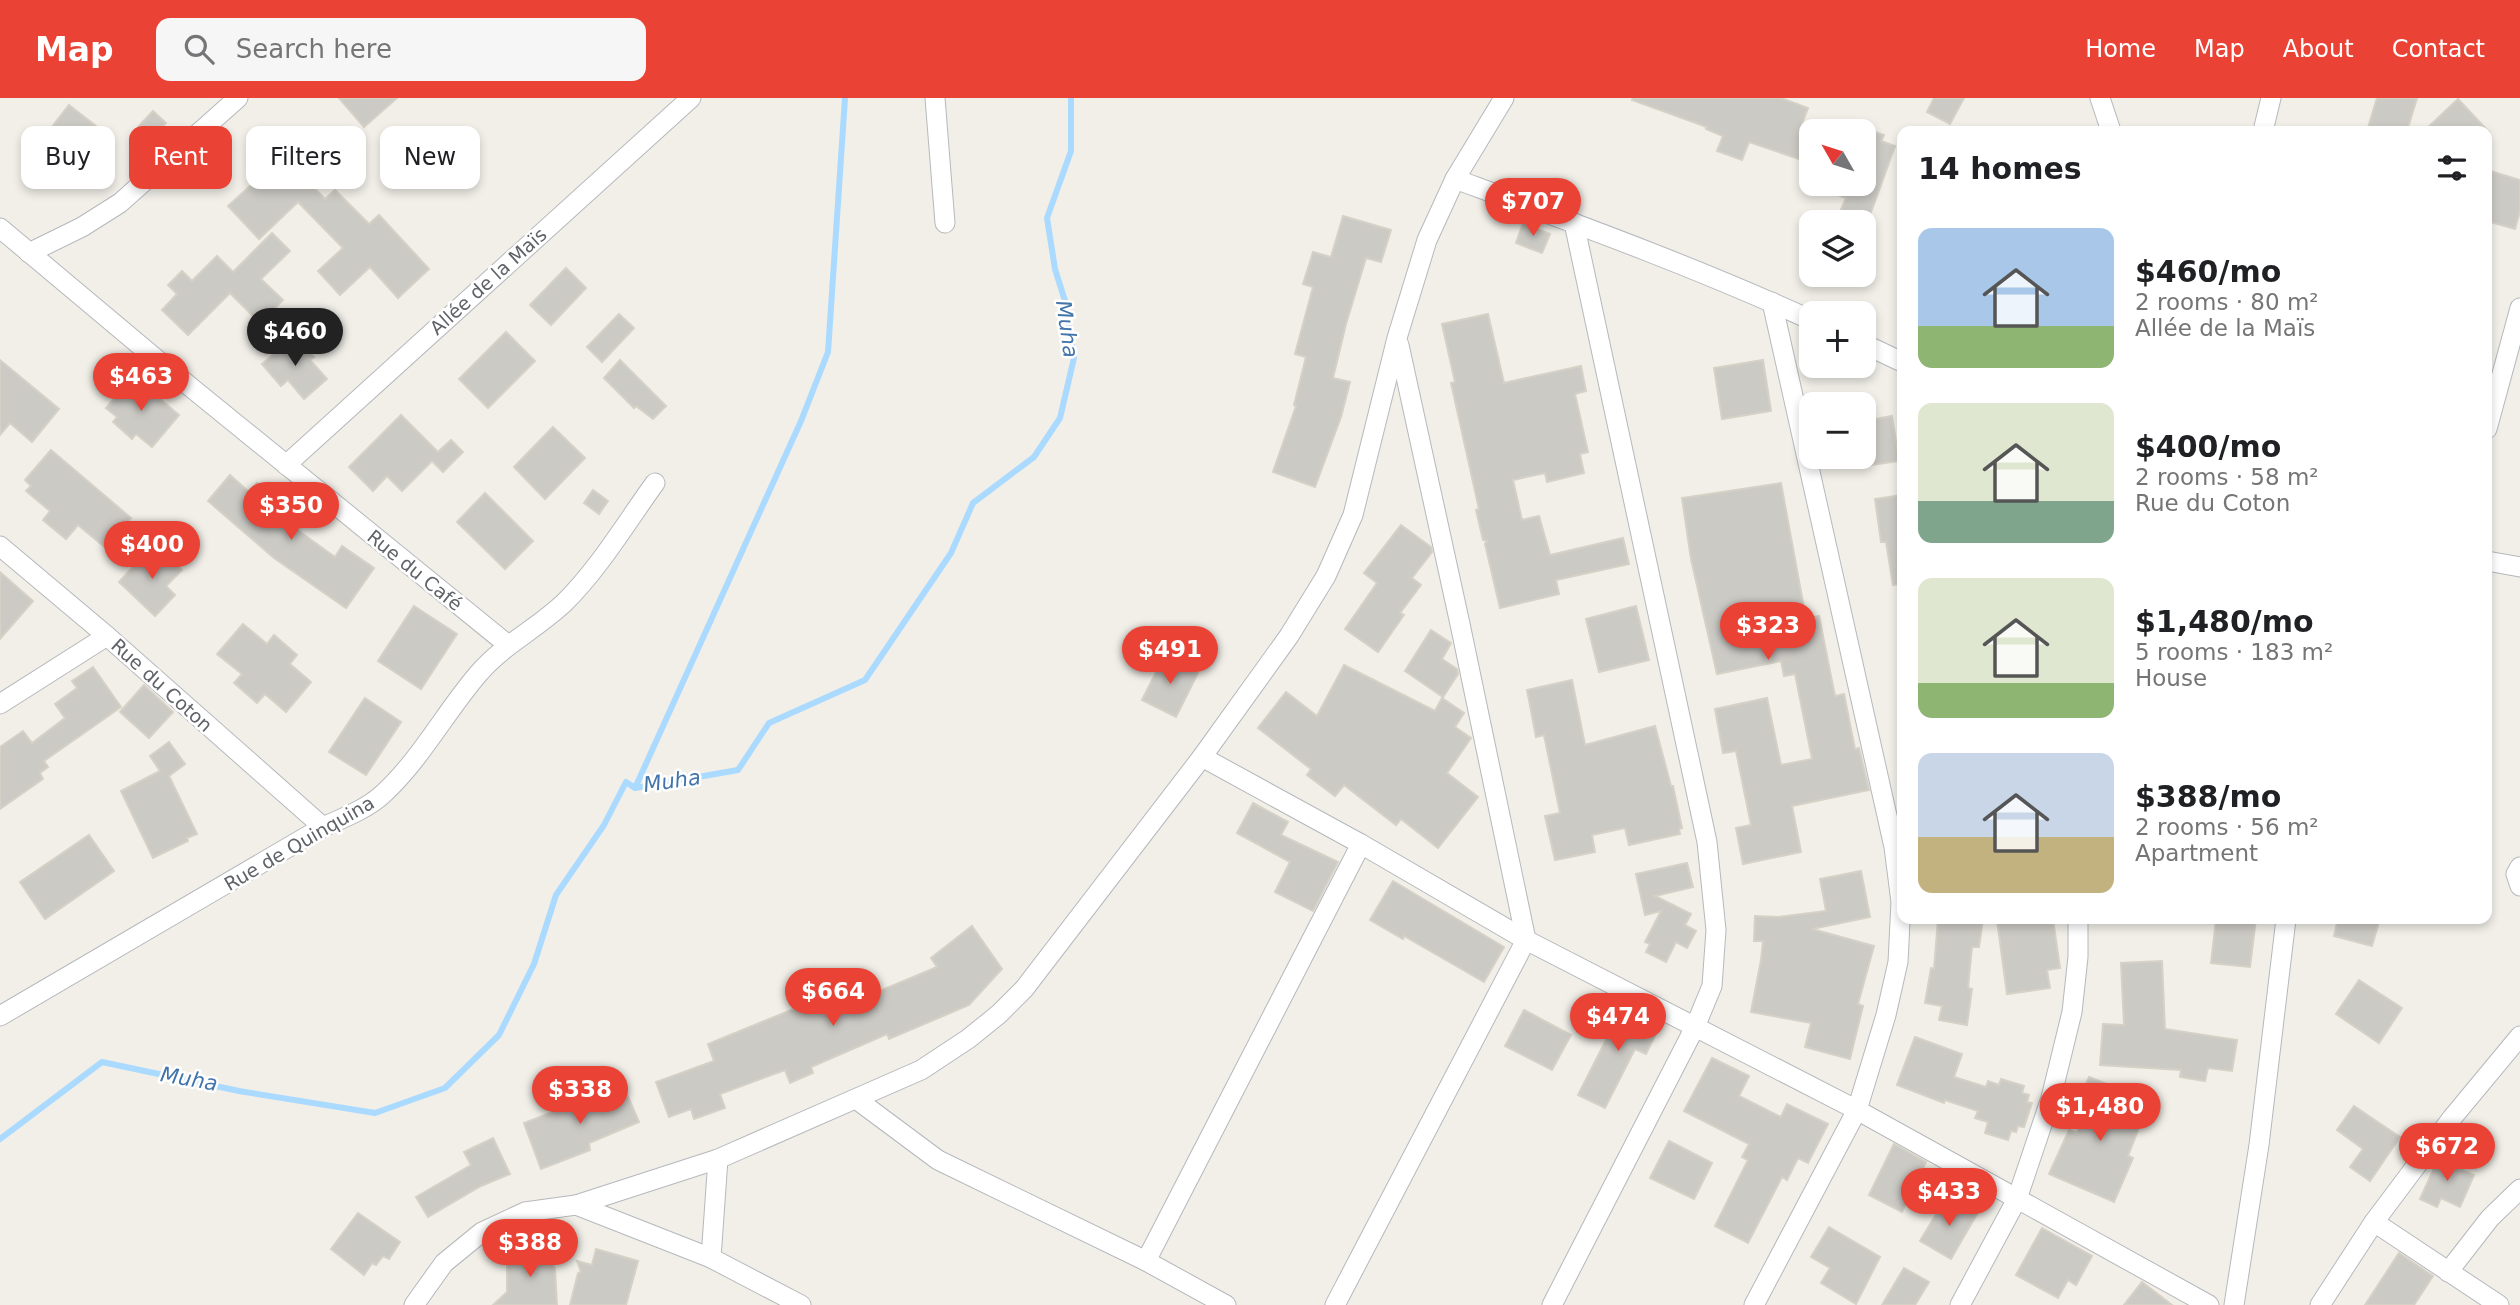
<!DOCTYPE html>
<html lang="en">
<head>
<meta charset="utf-8">
<style>
  :root { --surface:#fff; --page:#f6f6f6; --text:#202124; --muted:#757577; --accent:#ea4335 }
  body { margin:0; font-family:"DejaVu Sans",sans-serif; background:var(--page); color:var(--text); height:100vh; display:flex; flex-direction:column; font-size:26px; white-space:nowrap }
  * { box-sizing:border-box; margin:0 }
  p { font-size:23px; color:var(--muted) }
  .icon { flex:none; width:38px; height:38px; fill:none; stroke:currentColor; stroke-width:2; stroke-linecap:round; stroke-linejoin:round }
  .map { position:relative; flex:1; overflow:hidden }
  .drawer { position:absolute; left:1897px; top:28px; width:595px; height:798px; display:flex; flex-direction:column; background:var(--surface); border-radius:14px; box-shadow:0 4px 10px #0003 }
  .drawer>* { flex:none }
  .hud { position:absolute; left:21px; top:28px; width:665px; height:63px; display:flex; gap:14px }
  .needle { width:46px; rotate:309deg }
  .fabs { position:absolute; left:1799px; top:21px; display:grid; gap:14px }
  .fabs a { display:grid; place-items:center; width:77px; height:77px; border-radius:14px; background:var(--surface); box-shadow:0 4px 10px #0003; font-size:35px }
  .price { position:absolute; translate:-50% -60px; padding:0 16px; border-radius:24px; background:var(--accent); color:#fff; font-size:23px; line-height:46px; filter:drop-shadow(0 2px 4px #0008) }
  .price::after { content:''; position:absolute; left:50%; top:42px; width:21px; height:16px; margin-left:-10px; background:inherit; clip-path:polygon(0 0,100% 0,50% 100%) }
  .price.on { background:#222; color:#fff }
  ul { padding:0; list-style:none }
  li { display:flex; align-items:center; gap:21px; height:175px; padding:0 21px }
  li span { display:grid; place-items:center; flex:none; width:196px; height:140px; border-radius:14px; color:#555 }
  li>.icon { margin-inline-start:auto }
  span .icon { width:84px; height:84px; fill:#fffc; stroke-width:1 }
  li b { font-size:30px }
  h2 { display:flex; justify-content:space-between; align-items:center; height:84px; padding:0 21px; font-size:30px }
  .pill { padding:0 24px; border-radius:14px; background:var(--surface); box-shadow:0 4px 10px #0003; font-size:24px; line-height:63px }
  .pill.on { background:var(--accent); color:#fff }
  header { display:flex; align-items:center; gap:42px; box-sizing:border-box; height:98px; padding:0 35px; background:var(--accent); color:#fff }
  header strong { font-size:33px }
  nav { display:flex; gap:38px; margin-inline-start:auto; font-size:24px }
  .search { width:490px; height:63px; background:var(--page); display:flex; align-items:center; gap:18px; box-sizing:border-box; padding:0 24px; border-radius:14px; color:var(--muted); font-size:26px }
  .map>svg:first-child { display:block }
</style>
</head>
<body>
<header>
<strong>Map</strong>
<div class="search"><svg class="icon" aria-label="search" viewBox="0 0 24 24"><circle cx="10" cy="10" r="6"/><path d="M15 15l6 6"/></svg>Search here</div>
<nav><a>Home</a><a>Map</a><a>About</a><a>Contact</a></nav>
</header>
<div class="map">
<svg width="2520" height="1207" viewBox="0 0 2520 1207">
  <rect width="100%" height="100%" fill="#f1efe8"/>
  <g fill="none" stroke-linecap="round" stroke-linejoin="round">
    <!-- stream -->
    <g stroke="#aadaff" stroke-width="6">
      <path d="M635,690l166,-367 27,-69 17,-254"/>
      <path d="M0,1041l102,-77 137,29 136,22 70,-25 54,-53 35,-71 22,-69 48,-70 22,-43 9,6 103,-18 31,-47 96,-43 86,-127 22,-50 61,-46 26,-39 14,-60 -9,-57 -10,-32 -8,-51 24,-67v-53"/>
    </g>
  </g>
  <!-- building -->
  <g fill="#cccac5" stroke="#d6d1c6" stroke-width="2">
    <path d="M339,0h58l-33,29z"/>
    <path d="M1633,0h148l27,10 -6,16 9,3v36l-62,-21 -7,18 -25,-9 6,-15 -17,-7 1,-2 -75,-27z"/>
    <path d="M1934,0h30l-14,26 -23,-12z"/>
    <path d="M2377,0h40l-10,33h-40z"/>
    <path d="M2458,1l30,32h-64z"/>
    <path d="M69,7l32,25 -6,7 19,15 -18,23 -19,-15 -12,16 -32,-25z"/>
    <path d="M153,13l13,12 -15,16 -13,-12z"/>
    <path d="M1864,30l20,7 -3,6 14,5 -29,80h-2v-6l-24,-8 6,-14 -33,-12v-2h51z"/>
    <path d="M262,51l13,13 8,-7 42,44 10,-9 34,34 10,-9 50,54 -31,29 -28,-31 -30,28 -22,-24 25,-23 -45,-46 -39,37 -31,-33 33,-30 -13,-13z"/>
    <path d="M2487,72l33,10v31l-5,18 -28,-8z"/>
    <path d="M1343,118l48,14 -10,32 -15,-4 -20,66 -13,54 17,4 -9,35 -26,70 -42,-15 23,-66 -2,-1 12,-48 -11,-3 18,-67 -10,-3 10,-32 18,5z"/>
    <path d="M1523,125l27,11 -8,19 -26,-10z"/>
    <path d="M272,135l18,18 -29,28 22,21 -23,23 -30,-30 -42,42 -26,-25 15,-16 -9,-9 14,-14 10,10 25,-25 16,16z"/>
    <path d="M566,170l20,20 -35,37 -21,-20z"/>
    <path d="M619,216l15,14 -32,34 -15,-15z"/>
    <path d="M1488,216l16,69 77,-17 5,25 -11,3 13,58 -8,2 4,19 -37,9 -2,-9 -32,7 9,40 17,-4 11,39 73,-17 6,26 -73,16 3,14 -59,14 -15,-64 2,-3 -4,-1 -7,-30 3,-1 -28,-126 4,-1 -13,-58z"/>
    <path d="M506,234l29,29 -47,47 -29,-29z"/>
    <path d="M295,238l19,21 -4,3 17,19 -23,20 -16,-19 -7,6 -19,-22z"/>
    <path d="M0,262l59,49 -27,33 -22,-19 -10,12z"/>
    <path d="M620,262l46,46 -13,13 -17,-13 -2,2 -30,-30z"/>
    <path d="M1763,262l8,51 -49,8 -8,-51z"/>
    <path d="M133,278l46,39 -27,32 -16,-13 -4,5 -19,-17 4,-5 -11,-9z"/>
    <path d="M401,317l37,37 13,-12 12,12 -20,20 -11,-11 -30,30 -15,-15 -14,15 -24,-24z"/>
    <path d="M1892,318l7,45 -35,5v-45z"/>
    <path d="M553,329l32,31 -40,41 -31,-32z"/>
    <path d="M51,352l80,68 -25,30 -28,-23 -12,14 -23,-19 7,-9 -24,-20 5,-5 -6,-6z"/>
    <path d="M230,377l19,17 8,-9 29,24 -8,9 57,41 7,-11 32,22 -28,40 -72,-50 -66,-57z"/>
    <path d="M1781,385l25,136 13,-3 16,80 9,-2 11,55 4,-1 10,42 -77,16 9,46 -58,12 -7,-36 15,-3 -15,-74 -13,2 -8,-44 52,-11 14,67 31,-6 -17,-85 -11,2 -3,-15 -64,13 -26,-115 -9,-61z"/>
    <path d="M593,392l15,11 -9,13 -15,-11z"/>
    <path d="M485,395l48,48 -28,28 -48,-47z"/>
    <path d="M1902,397v89l-9,1 -7,-43h-5l-6,-43z"/>
    <path d="M1401,427l30,22 1,5 -20,26 9,7 -21,28 4,2 -26,37 -33,-23 32,-46 -13,-10z"/>
    <path d="M159,450l23,22 -16,16 9,9 -20,21 -36,-34 21,-23 4,5z"/>
    <path d="M0,474l33,29 -33,38z"/>
    <path d="M414,508l43,28 -36,55 -43,-28z"/>
    <path d="M1636,508l13,54 -50,12 -13,-53z"/>
    <path d="M243,526l24,20 7,-9 23,20 -7,9 21,18 -25,30 -21,-18 -8,9 -23,-20 8,-9 -25,-20z"/>
    <path d="M1431,532l20,13 -9,16 15,10 1,5 -15,23 -38,-26z"/>
    <path d="M1164,558l34,17 -22,44 -34,-17z"/>
    <path d="M1344,567l91,46 7,-13 22,15 -9,14 16,11 -24,35 31,24 -40,51 -37,-29 -5,6 -52,-40 -9,11 -28,-21 4,-6 -53,-41 28,-36 31,24z"/>
    <path d="M93,569l28,40 -77,54 4,6 -8,6 3,6 -43,30v-62l23,-16 9,12 33,-25 -10,-14 22,-16 -5,-7z"/>
    <path d="M1572,582l13,65 70,-19 16,60h2l9,42 -3,1 1,5 -51,11 -4,-17 -33,7 3,17 -40,8 -10,-44 15,-3 -16,-78 -8,2 -9,-47z"/>
    <path d="M144,587l29,27 -24,26 -29,-26z"/>
    <path d="M365,600l36,24 -35,53 -37,-23z"/>
    <path d="M169,644l16,22 -16,12 28,58 -10,4 1,3 -35,17 -32,-67 39,-20 -10,-15z"/>
    <path d="M1253,705l35,19 -7,13 57,27 -25,49 -38,-19 15,-30 -53,-29z"/>
    <path d="M89,737l25,36 -69,48 -25,-37z"/>
    <path d="M1687,765l6,24 -38,9 36,18 -6,11 11,6 -9,17 -11,-6 -10,20 -20,-10 4,-8 -5,-2 16,-31 -16,4 -9,-41z"/>
    <path d="M1861,773l9,46 -58,12 62,17 -16,58 5,2 -13,53 -45,-12 6,-24 -60,-11 10,-52 2,-19h-9l1,-25 23,1 48,-6 -6,-32z"/>
    <path d="M1393,783l111,66 -20,35 -80,-46 -1,3 -33,-19z"/>
    <path d="M1938,821h45l-4,28h-7l-4,41 4,1 -5,36 -28,-5 3,-14 -17,-3 6,-35 3,1z"/>
    <path d="M2008,821h45l7,49 -13,2 3,18 -43,6 -10,-74 12,1z"/>
    <path d="M2216,821h40l-6,48 -39,-4z"/>
    <path d="M2338,821h28l13,3 -7,24 -38,-10z"/>
    <path d="M972,828l30,43 -33,36 -80,34 -2,-5 -76,33 2,6 -23,10 -5,-13 -65,24 5,14 -31,11 -3,-10 -22,8 -13,-35 58,-21 -6,-17 93,-38 2,5 55,-24 5,11 74,-31 -6,-9z"/>
    <path d="M2162,863l3,68 72,11 -5,31 -24,-3 -3,13 -25,-4 1,-7 -81,-5 3,-41 21,1 -3,-62z"/>
    <path d="M2359,882l43,28 -23,35 -43,-29z"/>
    <path d="M1621,905l40,20 -15,31 -11,-5 -30,59 -27,-13 30,-59 -2,-1z"/>
    <path d="M1524,912l47,25 -19,35 -47,-24z"/>
    <path d="M1915,939l47,17 -8,23 32,10 2,-6 11,4 2,-6 23,7 -2,7 7,2 -2,7 5,1 -8,24 -6,-1 -2,6 -5,-1 -3,9 -23,-7 3,-11 -13,-4 3,-7 -33,-11 -1,3 -47,-18z"/>
    <path d="M1712,960l37,18 -10,20 42,21 6,-13 41,20 -20,39 -10,-5 -11,22 -5,-3 -34,66 -33,-17 33,-66 -6,-3 7,-13 -65,-33z"/>
    <path d="M2089,979l48,19 -10,24 13,5 -12,31 5,2 -19,44 -65,-28 20,-44 8,3 15,-36 -10,-4z"/>
    <path d="M623,987l16,37 -50,21 1,7 -49,19 -17,-46 52,-20v2z"/>
    <path d="M2354,1008l46,31 -30,44 -20,-14 13,-18 -26,-19z"/>
    <path d="M493,1040l17,36 -29,12 -53,31 -12,-20 55,-32 -7,-13z"/>
    <path d="M1669,1043l43,22 -18,36 -44,-21z"/>
    <path d="M1894,1046l32,18 -24,50 -33,-17z"/>
    <path d="M2440,1057l17,7 -2,5 19,8 -14,32 -19,-9 -4,9 -17,-8z"/>
    <path d="M1947,1098l30,18 -26,45 -31,-18z"/>
    <path d="M358,1115l42,29 -11,17 -6,-3 -7,9 -4,-2 -8,12 -33,-26z"/>
    <path d="M1829,1129l51,30 -24,47 -35,-21 9,-15 -19,-11z"/>
    <path d="M2042,1130l50,28 -16,29 -8,-5 -10,18 -42,-23z"/>
    <path d="M545,1150l10,21 2,36h-64l14,-13v-39z"/>
    <path d="M596,1151l42,12 -12,44h-56l8,-32 3,-1 -4,-11 15,4z"/>
    <path d="M2399,1155l34,23 -19,29h-49z"/>
    <path d="M1904,1170l25,14 -14,23h-33z"/>
    <path d="M2142,1184l30,23h-48z"/>
  </g>
  <g fill="none" stroke-linecap="round" stroke-linejoin="round">
    <defs>
      <g id="street">
        <path d="M935,0l10,125"/>
        <path d="M2100,0l11,33"/>
        <path d="M2263,33l8,-33"/>
        <path d="M1455,81c119,44 240,88 356,141"/>
        <path d="M0,130l161,135 346,281"/>
        <path d="M29,155l53,-26 38,-24 118,-105"/>
        <path d="M1864,246l38,18"/>
        <path d="M2487,331l33,-121"/>
        <path d="M286,367l405,-367"/>
        <path d="M0,448l107,90 216,191"/>
        <path d="M2487,463l33,6"/>
        <path d="M0,606l107,-68"/>
        <path d="M1202,659l159,87 165,96 331,170 352,195"/>
        <path d="M2520,769l-4,7 4,12"/>
        <path d="M0,918l323,-189c20,-9 44,-18 60,-33 38,-35 63,-83 96,-121 25,-29 59,-45 86,-71 35,-35 61,-79 90,-119"/>
        <path d="M856,1001l82,61 208,101 80,44"/>
        <path d="M576,1107l142,-46 203,-89 47,-31 31,-25 25,-25 178,-232 87,-121 37,-60 27,-61 44,-177 30,-98 28,-61 49,-81"/>
        <path d="M2374,1124l125,83"/>
        <path d="M711,1160l7,-99"/>
        <path d="M1146,1163l215,-417"/>
        <path d="M2448,1174l42,-54 30,-29"/>
        <path d="M414,1207l30,-42 38,-31 43,-20 51,-7 135,53 90,47"/>
        <path d="M1335,1207l191,-365 -66,-316 -61,-279"/>
        <path d="M1552,1207l143,-278 17,-41 4,-56 -9,-88 -133,-619"/>
        <path d="M1754,1207l103,-195 29,-95 12,-53 3,-60 -7,-55 -122,-545"/>
        <path d="M1960,1207l57,-106 34,-101 21,-86 6,-55v-38"/>
        <path d="M2234,1207l25,-160 27,-226"/>
        <path d="M2320,1207l54,-83 78,-104 68,-82"/>
      </g>
    </defs>
    <!-- street casing -->
    <use href="#street" stroke="#b5b8bc" stroke-width="21"/>
    <!-- street -->
    <use href="#street" stroke="#fff" stroke-width="19"/>
  </g>
  <g text-anchor="middle" dominant-baseline="central" stroke-width="5" stroke-linejoin="round" paint-order="stroke">
    <!-- street labels -->
    <g font-size="19" fill="#5f6368" stroke="#fff">
      <text transform="translate(488 183) rotate(-42)">Allée de la Maïs</text>
      <text transform="translate(415 472) rotate(39)">Rue du Café</text>
      <text transform="translate(162 587) rotate(42)">Rue du Coton</text>
      <text transform="translate(299 745) rotate(-30)">Rue de Quinquina</text>
    </g>
    <!-- water labels -->
    <g font-size="21" font-style="italic" fill="#4174aa" stroke="#fff">
      <text transform="translate(1067 231) rotate(82)">Muha</text>
      <text transform="translate(672 683) rotate(-8)">Muha</text>
      <text transform="translate(189 981) rotate(10)">Muha</text>
    </g>
  </g>
</svg>
<div class="fabs">
<a><svg class="needle" viewBox="-14 -14 28 28"><path d="M0-13l5 13h-10z" fill="#e53935"/><path d="M0 13l5-13h-10z" fill="#757577"/></svg></a>
<a><svg class="icon" aria-label="layers" viewBox="0 0 24 24"><path d="M12 4l9 5-9 5-9-5zM3 14l9 5 9-5"/></svg></a>
<a>+</a>
<a>−</a>
</div>
<b class="price" style="left:1533px;top:140px">$707</b>
<b class="price on" style="left:295px;top:270px">$460</b>
<b class="price" style="left:141px;top:315px">$463</b>
<b class="price" style="left:291px;top:444px">$350</b>
<b class="price" style="left:152px;top:483px">$400</b>
<b class="price" style="left:1768px;top:564px">$323</b>
<b class="price" style="left:1170px;top:588px">$491</b>
<b class="price" style="left:833px;top:930px">$664</b>
<b class="price" style="left:1618px;top:955px">$474</b>
<b class="price" style="left:580px;top:1028px">$338</b>
<b class="price" style="left:2100px;top:1045px">$1,480</b>
<b class="price" style="left:2447px;top:1085px">$672</b>
<b class="price" style="left:1949px;top:1130px">$433</b>
<b class="price" style="left:530px;top:1181px">$388</b>
<div class="hud">
<a class="pill">Buy</a>
<a class="pill on">Rent</a>
<a class="pill">Filters</a>
<a class="pill">New</a>
</div>
<section class="drawer">
<h2>14 homes<svg class="icon" aria-label="filters" viewBox="0 0 24 24"><path d="M4 7h16M4 17h16"/><circle cx="9" cy="7" r="2"/><circle cx="15" cy="17" r="2"/></svg></h2>
<ul>
<li><span style="background:linear-gradient(#a9c7e8 70%,#8fb573 0)"><svg class="icon" aria-label="home" viewBox="0 0 24 24"><path d="M3 11l9-7 9 7M6 9v11h12V9"/></svg></span><div><b>$460/mo</b><p>2 rooms · 80 m²</p><p>Allée de la Maïs</p></div></li>
<li><span style="background:linear-gradient(#dfe7d0 70%,#7fa58c 0)"><svg class="icon" aria-label="home" viewBox="0 0 24 24"><path d="M3 11l9-7 9 7M6 9v11h12V9"/></svg></span><div><b>$400/mo</b><p>2 rooms · 58 m²</p><p>Rue du Coton</p></div></li>
<li><span style="background:linear-gradient(#dfe7d0 75%,#8fb573 0)"><svg class="icon" aria-label="home" viewBox="0 0 24 24"><path d="M3 11l9-7 9 7M6 9v11h12V9"/></svg></span><div><b>$1,480/mo</b><p>5 rooms · 183 m²</p><p>House</p></div></li>
<li><span style="background:linear-gradient(#c9d6e8 60%,#c2b280 0)"><svg class="icon" aria-label="home" viewBox="0 0 24 24"><path d="M3 11l9-7 9 7M6 9v11h12V9"/></svg></span><div><b>$388/mo</b><p>2 rooms · 56 m²</p><p>Apartment</p></div></li>
</ul>
</section>
</div>
</body>
</html>
